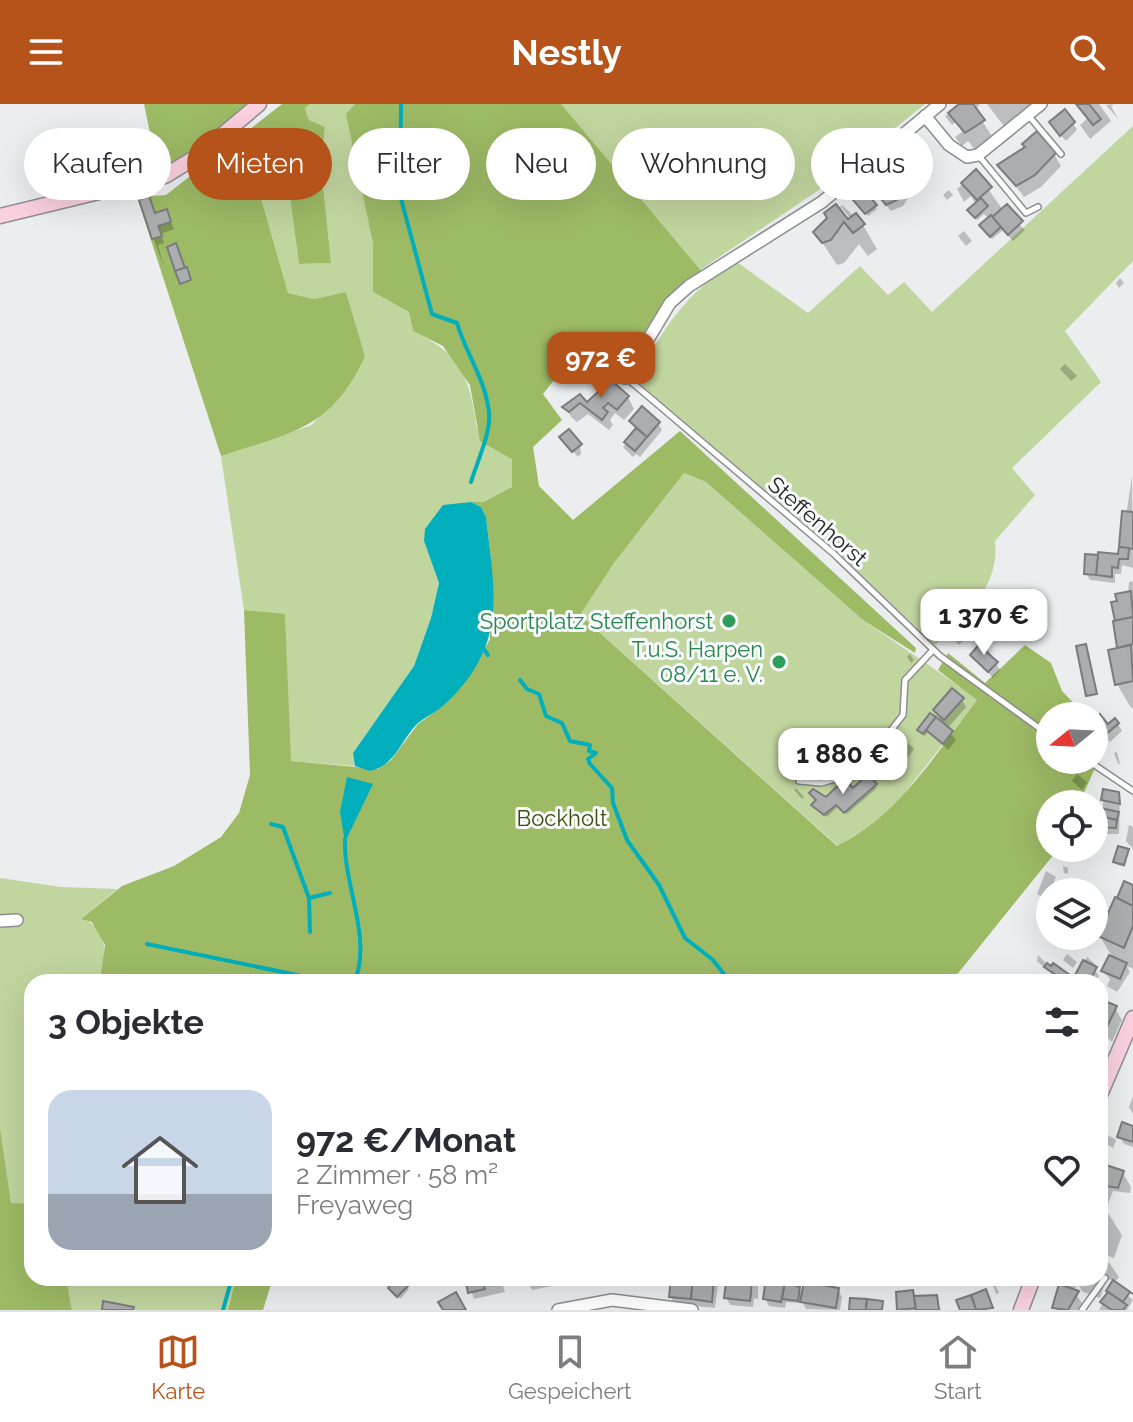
<!DOCTYPE html>
<html lang="de">
<head>
<meta charset="utf-8">
<style>
  :root { --surface:#fff; --page:#f7f7f7; --text:#2b2b33; --muted:#7c7c81; --line:#e1e1e2; --accent:#b6531a }
  body { margin:0; font-family:Raleway,sans-serif; background:var(--page); color:var(--text); height:100vh; display:flex; flex-direction:column; font-size:30px; white-space:nowrap }
  * { box-sizing:border-box; margin:0 }
  p { font-size:26px; color:var(--muted) }
  .icon { flex:none; width:44px; height:44px; fill:none; stroke:currentColor; stroke-width:2; stroke-linecap:round; stroke-linejoin:round }
  .map { position:relative; flex:1; overflow:hidden }
  .sheet { position:absolute; left:24px; top:870px; width:1084px; height:312px; display:flex; flex-direction:column; background:var(--surface); border-radius:24px; box-shadow:0 8px 32px #0002 }
  .sheet>* { flex:none }
  .banner { position:absolute; left:24px; top:24px; width:1086px; height:72px; display:flex; gap:16px }
  .needle { width:52px; rotate:252deg }
  .buttons { position:absolute; left:1036px; top:598px; display:grid; gap:16px }
  .buttons a { display:grid; place-items:center; width:72px; height:72px; border-radius:50%; background:var(--surface); box-shadow:0 8px 32px #0002; font-size:40px }
  .price { position:absolute; translate:-50% -68px; padding:0 18px; border-radius:16px; background:#fff; color:#222; font-size:26px; line-height:52px; filter:drop-shadow(0 2px 4px #0008) }
  .price::after { content:''; position:absolute; left:50%; top:48px; width:24px; height:18px; margin-left:-12px; background:inherit; clip-path:polygon(0 0,100% 0,50% 100%) }
  .price.selected { background:var(--accent); color:#fff }
  ul { padding:0; list-style:none }
  li { display:flex; align-items:center; gap:24px; height:200px; padding:0 24px }
  li+li { border-top:2px solid var(--line) }
  li span { display:grid; place-items:center; flex:none; width:224px; height:160px; border-radius:24px; color:#555 }
  li>.icon { margin-inline-start:auto }
  span .icon { width:96px; height:96px; fill:#fffc; stroke-width:1 }
  li b { font-size:34px }
  h2 { display:flex; justify-content:space-between; align-items:center; height:96px; padding:0 24px; font-size:34px }
  .pill { padding:0 28px; border-radius:36px; background:var(--surface); box-shadow:0 8px 32px #0002; font-size:28px; line-height:72px }
  .pill.selected { background:var(--accent); color:#fff }
  header { display:flex; justify-content:space-between; align-items:center; height:104px; padding:0 24px; background:var(--accent); color:#fff; font-size:36px; font-weight:700 }
  .tab-bar { display:flex; justify-content:space-around; align-items:center; height:112px; border-top:2px solid var(--line); background:var(--surface); font-size:22px; color:var(--muted) }
  .tab-bar a { display:grid; justify-items:center; gap:4px }
  .tab-bar .selected { color:var(--accent) }
  .map>svg:first-child { display:block }
</style>
</head>
<body>
<header><svg class="icon" aria-label="menu" viewBox="0 0 24 24"><path d="M4 6h16M4 12h16M4 18h16"/></svg>Nestly<svg class="icon" aria-label="search" viewBox="0 0 24 24"><circle cx="10" cy="10" r="6"/><path d="M15 15l6 6"/></svg></header>
<div class="map">
<svg width="1133" height="1206" viewBox="0 0 1133 1206">
  <rect width="100%" height="100%" fill="#ebedef"/>
  <!-- green -->
  <g fill="#c1d59f">
    <path d="M310,0h45l-8,10 26,130v48l36,20 4,19c49,24 56,45 64,97l35,31v28l-30,15h-11l-47,39 15,42 -8,35 -17,48 -61,87 2,13 -65,-5 -5,-146 -41,-5 -23,-154 91,-31 53,-69 -19,-64 -32,7 -26,-6 -28,-94 29,-9 10,74 32,-1 -10,-99 4,-37 -16,-7 -4,-12z"/>
    <path d="M556,0h369l-109,88 -116,78z"/>
    <path d="M1133,22v135l-68,70 36,51 -89,86 23,27 -40,46c5,47 -30,73 -60,104l-97,-93 -204,-173c33,-53 48,-84 103,-117l71,51 52,-47 28,29 16,-13 28,30z"/>
    <path d="M684,369l22,9 157,138 115,79 -77,99 -28,28 -35,20 -258,-231 34,-52z"/>
    <path d="M0,774l61,9 56,2 -35,29c28,12 24,38 18,64h-68v222h-21l-11,-77z"/>
    <path d="M66,1174h170l-8,32h-156z"/>
  </g>
  <!-- forest -->
  <g fill="#9dba65">
    <path d="M144,0h110l-85,63 -20,5 4,-25z"/>
    <path d="M282,0h28l-5,4 4,12 16,7 -4,37 10,99 -32,1 -10,-74 -28,9 27,94 26,6 32,-7 19,64c-34,74 -73,76 -144,100l-84,-259 29,-2z"/>
    <path d="M355,0h206l141,168 -35,27 -48,70 -30,-33 -46,58 19,26 -29,27 6,39 34,34 107,-89 236,217 -1,5 -52,-33 -157,-138 -22,-9 -70,90 -34,52 257,231c62,-30 99,-93 140,-146l-39,-30 10,-17 37,30 40,-38 26,18 11,28 24,25h-36v44h31l14,8 -16,36h-29v44h9l-108,134h-851l5,-37 -13,-23 -11,-3 41,-33 52,-20 47,-29 18,-24 11,-38 -6,-165 41,4 6,147 87,8 13,-9 27,-36 25,-18 27,-31 20,-36 1,-81 -5,-41 -5,-10 -10,-5h12l29,-15v-28l-32,-18 -10,-56 -27,-39 -30,-15 -4,-19 -36,-20v-48l-27,-130z"/>
    <path d="M0,1023l11,76 21,1v74h34l6,32h-72z"/>
    <path d="M236,1174h37l-10,32h-35z"/>
  </g>
  <!-- water -->
  <g fill="#00afbb">
    <path d="M471,398l10,5 5,10c9,78 22,129 -43,189 -8,7 -18,11 -26,18 -16,16 -22,42 -47,47l-15,-5 -2,-13 61,-87 17,-48 8,-35 -15,-42 1,-12 18,-24z"/>
    <path d="M347,673l26,7 -28,58 -5,-30z"/>
  </g>
  <!-- shadow -->
  <g fill="#0003" fill-rule="evenodd">
    <path d="M965,0h15l-5,6 22,34 -17,12 -12,-15 -6,5 -7,-9 7,-5 -6,-10 -4,3 -7,-9z"/>
    <path d="M987,0h48l-25,30z"/>
    <path d="M1078,0h21l12,17 -21,18 -10,-14 8,-7z"/>
    <path d="M1114,0l-3,2 7,13 -12,-14z"/>
    <path d="M1073,19l4,7 -11,11 -10,-11z"/>
    <path d="M1054,50l7,12 -20,21 -17,10 -24,-32 12,-10 3,3z"/>
    <path d="M976,68l27,38 22,20 -12,11 -10,-11 -11,9 -9,-11 6,-9 -5,-5 -7,6 -6,-7 5,-8 -5,-9 -7,6 -7,-13z"/>
    <path d="M906,84l4,7 -7,11 -12,5 -17,-21z"/>
    <path d="M949,86l4,5 -6,5 -4,-5z"/>
    <path d="M858,99l17,3 2,3 -9,7z"/>
    <path d="M842,101l21,20 14,24 -9,7 -9,-12 -15,19 -7,2 -21,-32zM841,103l15,18 -3,3 -15,-18z"/>
    <path d="M166,108l8,17 -13,5 3,9 -6,2 6,22 -11,-29 2,-23z"/>
    <path d="M964,127l8,10 -6,5 -8,-10z"/>
    <path d="M1120,174l4,5 -5,5 -3,-5z"/>
    <path d="M1065,260l12,12 -6,5 -11,-12z"/>
    <path d="M580,293l7,8 41,-8 6,12 -10,11 -9,-7 -5,7 3,5 -4,5 -21,-16 -11,8 -5,-4 -7,-11z"/>
    <path d="M631,318l27,1 4,7 -22,27 -4,-3 -3,3 -10,-10 14,-17z"/>
    <path d="M564,336l16,5 1,9 -3,3z"/>
    <path d="M1132,372l1,92 -11,-3 -1,9h-6v9l-25,-3 -4,-7 34,-17z"/>
    <path d="M1133,477v126l-2,1 -14,-24 2,-35 -6,-45 15,-10 1,-12z"/>
    <path d="M957,527l7,9 -5,5 -8,-9z"/>
    <path d="M986,542l14,24 -7,8 -21,-23z"/>
    <path d="M910,550l4,6 -3,3 -4,-6z"/>
    <path d="M962,596l4,7 -19,22 9,11 -8,10 -19,-20 -4,6 -4,-3 -2,-3 25,-4 -9,-16z"/>
    <path d="M1099,613l9,10 10,-3 4,7 -12,11 -16,-20z"/>
    <path d="M908,639l6,6 -7,9 -6,-7z"/>
    <path d="M1117,648l3,12h-2l-4,-11z"/>
    <path d="M1077,670l10,8 -5,8 -10,-9z"/>
    <path d="M875,681l2,3 -30,26 -8,-8 -12,11 -14,-11z"/>
    <path d="M796,684l8,9 -2,2 -8,-9z"/>
    <path d="M1105,688l15,5 -1,37h-16l-4,-7z"/>
    <path d="M1129,721l4,2v22l-7,-8z"/>
    <path d="M1127,747l-2,16 -8,-2 -1,-3z"/>
    <path d="M1063,762l5,2v6l-4,-1z"/>
    <path d="M1046,767l10,6 -9,23 -10,-6z"/>
    <path d="M1070,776l9,3 -1,9h-12z"/>
    <path d="M1133,783v82l-6,-3 3,6 -13,20 -10,-6 3,-7 -7,-8 8,-16 -11,-19z"/>
    <path d="M1067,850l10,8 -4,6 -10,-8z"/>
    <path d="M1038,851l13,14 3,-4 24,17h-23l2,-3 -20,-18z"/>
    <path d="M1087,853l8,7 -2,4 6,8 -3,6h-18l-2,-5z"/>
    <path d="M1100,897l15,7 7,12 -10,22 -12,-12z"/>
    <path d="M1100,939l13,23 -13,15z"/>
    <path d="M1133,992v18l-4,-7z"/>
    <path d="M1133,1024v19l-9,-3 -5,-8z"/>
    <path d="M1106,1030l10,6 -3,8 -10,-6z"/>
    <path d="M1123,1069l8,14 -1,6 -17,-2 -7,19 16,25 -8,23 -11,-4 16,23 -5,6 19,17 -6,10h-28l16,-28 -8,-4 -7,20 -17,-6 -6,-9 -3,9 13,18h-14l-4,-9 4,9h-17l11,-32h33v-90z"/>
    <path d="M467,1174h34l4,14 -31,7z"/>
    <path d="M525,1174h52v3l-45,9z"/>
    <path d="M673,1174h57v6l20,2 3,4 1,-8 4,1v16l-4,-1 -1,9 -23,-2 -4,-8 2,-12h-10l-3,23 -40,-4 -4,-7z"/>
    <path d="M400,1175l9,10 -9,10 -10,-11z"/>
    <path d="M994,1178l5,11 -3,1 -4,-11z"/>
    <path d="M784,1180l15,5 4,7 35,-6 4,7 -2,13 -34,-1 -6,-12 -1,6 -13,-1 -1,6 -16,-2 -4,-8z"/>
    <path d="M912,1188l2,6 22,-1 5,13h-41l-2,-16z"/>
  </g>
  <g fill="none" stroke-linecap="round" stroke-linejoin="round">
    <!-- stream -->
    <g stroke="#00afbb" stroke-width="4">
      <path d="M401,0l-1,91 32,119 25,9c9,31 29,57 32,90 2,20 -12,49 -18,69"/>
      <path d="M483,544l5,7"/>
      <path d="M520,576l7,9 12,5 7,22 16,7 8,18 20,4 -1,6 7,2 -8,6 2,5 22,24 1,15 14,37 32,45 26,53 28,22 17,22"/>
      <path d="M271,720l12,3 26,71 21,-5"/>
      <path d="M345,735c-2,44 26,96 11,139"/>
      <path d="M309,794l1,34"/>
      <path d="M147,840l155,32"/>
      <path d="M223,1206l9,-32"/>
    </g>
  </g>
  <!-- building -->
  <g fill="#abadaf" stroke="#7a7c7d" stroke-width="2">
    <path d="M959,0h14l12,16 -20,13 -17,-20z"/>
    <path d="M1076,0h13l12,15 -8,6z"/>
    <path d="M1065,5l10,13 -15,14 -11,-14z"/>
    <path d="M1037,27l19,22 -21,22 -19,11 -19,-21 28,-18 -3,-3z"/>
    <path d="M889,61l18,22 -8,12 -13,6 -18,-22z"/>
    <path d="M976,65l16,18 -15,13 -16,-17z"/>
    <path d="M865,87l12,14 -12,9 -12,-14z"/>
    <path d="M149,92l6,17 12,-4 4,13 -13,4 4,10 -10,3 -13,-39z"/>
    <path d="M981,94l7,8 -13,12 -8,-8z"/>
    <path d="M836,100l12,15 8,-6 9,11 -12,9 -9,-11 -13,18 -9,3 -9,-11 14,-14 -3,-5z"/>
    <path d="M1007,100l16,17 -15,14 -16,-18z"/>
    <path d="M991,111l10,12 -11,10 -11,-12z"/>
    <path d="M176,139l9,25 -10,3 -8,-24z"/>
    <path d="M187,163l4,13 -11,4 -5,-13z"/>
    <path d="M611,276l18,16 -12,14 -9,-7 -5,5 5,4 -6,8 -22,-17 -11,9 -7,-5 18,-13 7,8z"/>
    <path d="M642,302l18,16 -13,15 -18,-16z"/>
    <path d="M636,324l11,9 -12,14 -11,-9z"/>
    <path d="M569,325l13,15 -10,8 -13,-15z"/>
    <path d="M1122,407l11,1v37l-14,-2z"/>
    <path d="M1119,443l10,1 -1,11h-9l-1,9 -6,-1v10l-16,-2 2,-23 20,2z"/>
    <path d="M1085,450l13,1 -2,20 -12,-1z"/>
    <path d="M1131,487l2,26 -18,4 -4,-19 6,-1 -2,-7z"/>
    <path d="M1133,513v27l-16,4 -4,-27z"/>
    <path d="M983,536l5,4 -5,5 15,13 -10,10 -18,-17z"/>
    <path d="M1086,540l11,50 -11,2 -10,-50z"/>
    <path d="M1131,541l2,36 -18,4 -7,-35z"/>
    <path d="M952,584l12,10 -20,22 -11,-10z"/>
    <path d="M930,609l6,4 -13,17 -6,-4z"/>
    <path d="M1100,610l8,10 7,-6 4,5 -15,13 -10,-12z"/>
    <path d="M936,613l17,14 -10,13 -17,-14z"/>
    <path d="M868,670l9,10 -33,29 -8,-8 -12,10 -13,-10 5,-5 -7,-7 4,-4 13,8 19,-18 8,9z"/>
    <path d="M1103,685l16,3 1,12 -19,-4z"/>
    <path d="M1100,704l19,4 -2,8 -18,-4z"/>
    <path d="M1099,712l18,4 -1,8 -20,-1z"/>
    <path d="M1118,742l11,3 -5,16 -11,-3z"/>
    <path d="M1124,777l9,4v21l-16,-8z"/>
    <path d="M1115,793l18,9v20l-9,22 -26,-12z"/>
    <path d="M1109,851l18,8 -7,16 -19,-8z"/>
    <path d="M1083,856l14,7 -8,15 -15,-5z"/>
    <path d="M1047,859l4,3 2,-3 17,12 -3,7 -23,-15z"/>
    <path d="M1100,895l17,7 -12,25 -5,-2z"/>
    <path d="M1122,1018l11,4v16l-16,-5z"/>
    <path d="M1106,1061l18,6 -6,17 -18,-3z"/>
    <path d="M397,1174l12,7 -12,12 -9,-9z"/>
    <path d="M465,1174h17l3,11 -17,4z"/>
    <path d="M671,1174h22l-2,21 -22,-2z"/>
    <path d="M693,1174h21l-2,24 -21,-3z"/>
    <path d="M766,1174l19,4 -4,20 -18,-3z"/>
    <path d="M1113,1176l20,14 -3,-2 -7,10 -17,-11z"/>
    <path d="M726,1178l26,2 -2,17 -26,-3z"/>
    <path d="M785,1178l15,5 -2,14 -16,-2z"/>
    <path d="M804,1178l35,6 -3,20 -36,-6z"/>
    <path d="M1059,1180l20,7 -11,19 -16,-2z"/>
    <path d="M986,1185l7,19 -17,2 -5,-15z"/>
    <path d="M913,1186l3,18 -19,2 -1,-18z"/>
    <path d="M456,1188l10,18h-23l-5,-8z"/>
    <path d="M1108,1188l19,13 -4,5h-11l-12,-8z"/>
    <path d="M937,1191l2,15h-23l-2,-14z"/>
    <path d="M971,1191l5,15h-16l-4,-10z"/>
    <path d="M850,1194l17,1 -1,11h-17z"/>
    <path d="M867,1195l16,2 -1,9h-16z"/>
    <path d="M103,1197l31,6 -1,3h-31z"/>
  </g>
  <g fill="none" stroke-linecap="round" stroke-linejoin="round">
    <defs>
      <g id="lane">
        <path d="M1028,11l33,39"/>
        <path d="M979,52l47,57 12,-6"/>
        <path d="M602,253l232,197 106,102 110,80"/>
        <path d="M1087,656l46,31"/>
        <path d="M799,677l22,2 18,-5 32,-22 32,-41 2,-35 28,-30"/>
        <path d="M1082,1206l23,-32"/>
      </g>
      <g id="street">
        <path d="M925,12l24,29 18,12 11,-2 63,-51"/>
        <path d="M625,274l45,-75 19,-17 133,-84 118,-98"/>
        <path d="M0,817l17,-1"/>
        <path d="M558,1206l54,-10 80,10"/>
      </g>
      <g id="secondary">
        <path d="M0,112l165,-40 31,-19 63,-53"/>
        <path d="M1100,991l33,-77"/>
        <path d="M1021,1206l12,-32"/>
      </g>
    </defs>
    <!-- lane casing -->
    <use href="#lane" stroke="#8c8e90" stroke-width="8"/>
    <!-- street casing -->
    <use href="#street" stroke="#8c8e90" stroke-width="14"/>
    <!-- secondary casing -->
    <use href="#secondary" stroke="#8c8e90" stroke-width="17"/>
    <!-- lane -->
    <use href="#lane" stroke="#fff" stroke-width="5"/>
    <!-- street -->
    <use href="#street" stroke="#fff" stroke-width="11"/>
    <!-- secondary -->
    <use href="#secondary" stroke="#fbd1e0" stroke-width="14"/>
  </g>
  <!-- markers -->
  <g fill="#2e9e5b" stroke="#f8fafc" stroke-width="3">
    <circle cx="729" cy="517" r="8"/>
    <circle cx="779" cy="558" r="8"/>
  </g>
  <g text-anchor="middle" dominant-baseline="central" stroke-width="6" stroke-linejoin="round" paint-order="stroke">
    <!-- street labels -->
    <g font-size="22" fill="#242526" stroke="#f8fafc">
      <text transform="translate(818 417) rotate(41)">Steffenhorst</text>
    </g>
    <!-- leisure labels -->
    <g font-size="22" fill="#27864d" stroke="#f8fafc" text-anchor="end">
      <text x="713" y="517">Sportplatz Steffenhorst</text>
      <text x="763" y="545">T.u.S. Harpen<tspan x="763" dy="25">08/11 e. V.</tspan></text>
    </g>
    <!-- park labels -->
    <g font-size="22" fill="#3b4c0d" stroke="#f8fafc">
      <text x="562" y="714">Bockholt</text>
    </g>
  </g>
</svg>
<div class="buttons">
<a><svg class="needle" viewBox="-14 -14 28 28"><path d="M0-13l5 13h-10z" fill="#e53935"/><path d="M0 13l5-13h-10z" fill="#7c7c81"/></svg></a>
<a><svg class="icon" aria-label="locate" viewBox="0 0 24 24"><circle cx="12" cy="12" r="6"/><path d="M12 2v4M12 18v4M2 12h4M18 12h4"/></svg></a>
<a><svg class="icon" aria-label="layers" viewBox="0 0 24 24"><path d="M12 4l9 5-9 5-9-5zM3 14l9 5 9-5"/></svg></a>
</div>
<b class="price selected" style="left:601px;top:296px">972 €</b>
<b class="price" style="left:984px;top:553px">1 370 €</b>
<b class="price" style="left:843px;top:692px">1 880 €</b>
<div class="banner">
<a class="pill">Kaufen</a>
<a class="pill selected">Mieten</a>
<a class="pill">Filter</a>
<a class="pill">Neu</a>
<a class="pill">Wohnung</a>
<a class="pill">Haus</a>
</div>
<section class="sheet">
<h2>3 Objekte<svg class="icon" aria-label="filters" viewBox="0 0 24 24"><path d="M4 7h16M4 17h16"/><circle cx="9" cy="7" r="2"/><circle cx="15" cy="17" r="2"/></svg></h2>
<ul>
<li><span style="background:linear-gradient(#c9d6e8 65%,#9aa5b1 0)"><svg class="icon" aria-label="home" viewBox="0 0 24 24"><path d="M3 11l9-7 9 7M6 9v11h12V9"/></svg></span><div><b>972 €/Monat</b><p>2 Zimmer · 58 m²</p><p>Freyaweg</p></div><svg class="icon" aria-label="heart" viewBox="0 0 24 24"><path d="M12 20l-8-8c-3-5 5-10 8-4 3-6 11-1 8 4z"/></svg></li>
</ul>
</section>
</div>
<nav class="tab-bar">
<a class="selected"><svg class="icon" aria-label="map" viewBox="0 0 24 24"><path d="M3 6l6-2 6 2 6-2v14l-6 2-6-2-6 2zM9 4v14M15 6v14"/></svg>Karte</a>
<a><svg class="icon" aria-label="saved" viewBox="0 0 24 24"><path d="M7 4h10v16l-5-4-5 4z"/></svg>Gespeichert</a>
<a><svg class="icon" aria-label="home" viewBox="0 0 24 24"><path d="M3 11l9-7 9 7M6 9v11h12V9"/></svg>Start</a>
</nav>
</body>
</html>
